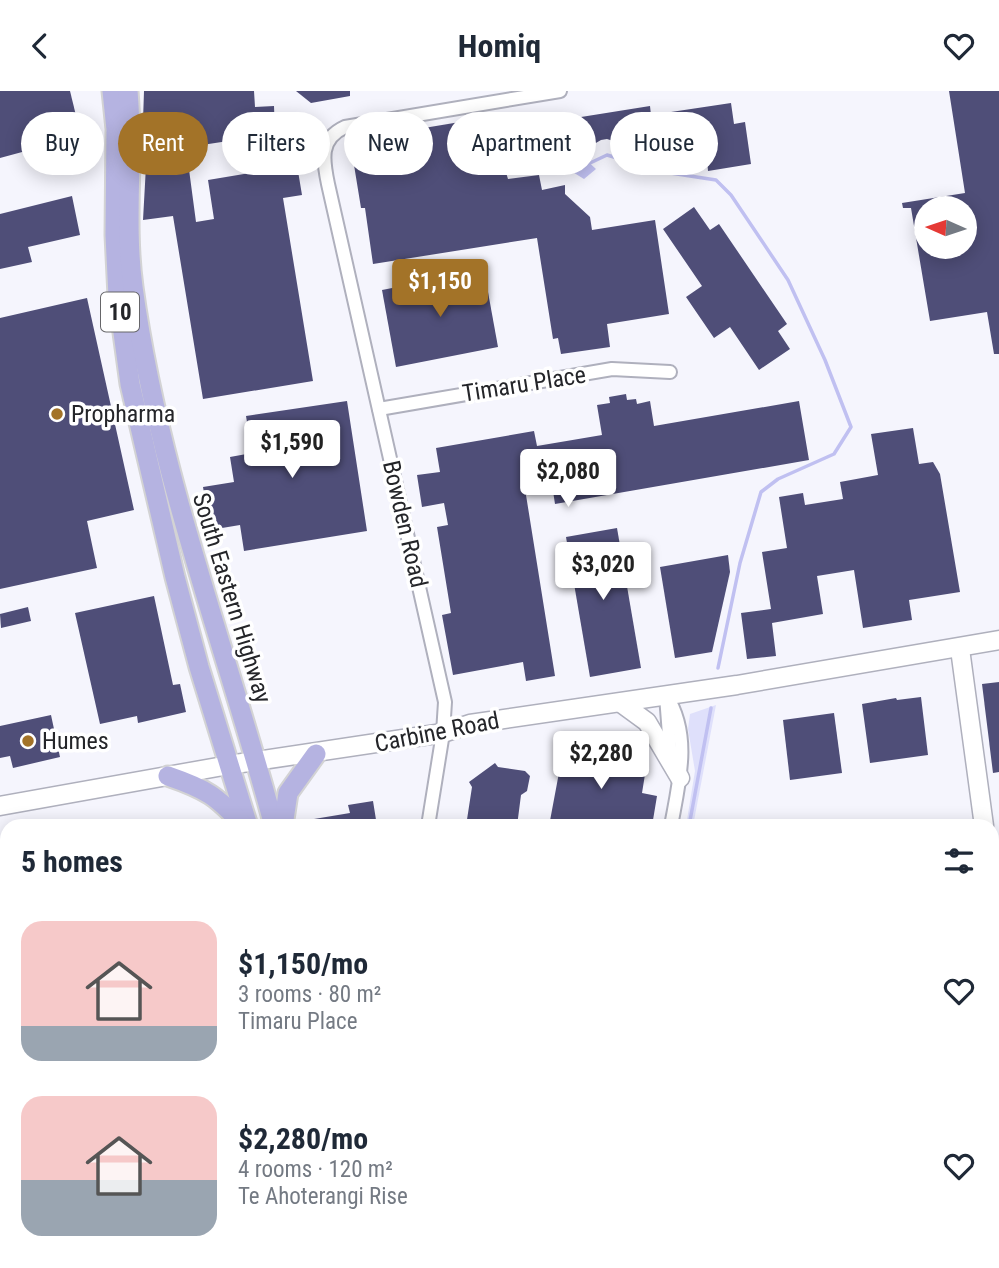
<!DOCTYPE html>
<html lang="en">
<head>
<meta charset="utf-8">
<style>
  :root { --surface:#fff; --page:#f2f2f3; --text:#1f2937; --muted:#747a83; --accent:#a37328 }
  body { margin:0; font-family:"Roboto Condensed",sans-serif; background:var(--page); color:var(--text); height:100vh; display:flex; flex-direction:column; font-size:26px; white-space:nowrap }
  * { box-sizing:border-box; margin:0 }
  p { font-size:23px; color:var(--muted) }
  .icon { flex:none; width:38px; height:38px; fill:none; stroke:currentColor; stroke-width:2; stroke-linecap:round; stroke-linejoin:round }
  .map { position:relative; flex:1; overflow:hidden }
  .details { position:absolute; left:0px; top:728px; width:999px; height:450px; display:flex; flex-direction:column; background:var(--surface); border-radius:21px 21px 0 0; box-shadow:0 4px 18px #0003 }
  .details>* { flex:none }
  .banner { position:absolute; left:21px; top:21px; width:957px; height:63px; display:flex; gap:14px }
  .needle { width:46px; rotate:273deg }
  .buttons { position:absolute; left:914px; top:105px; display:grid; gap:14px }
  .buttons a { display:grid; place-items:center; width:63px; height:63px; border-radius:50%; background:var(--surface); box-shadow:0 4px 18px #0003; font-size:35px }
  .price { position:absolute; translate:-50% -60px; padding:0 16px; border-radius:7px; background:#fff; color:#222; font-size:23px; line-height:46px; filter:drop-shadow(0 2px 4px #0008) }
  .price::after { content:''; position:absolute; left:50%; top:42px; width:21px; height:16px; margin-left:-10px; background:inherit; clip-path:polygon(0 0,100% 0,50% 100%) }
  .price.active { background:var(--accent); color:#fff }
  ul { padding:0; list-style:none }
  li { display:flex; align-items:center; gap:21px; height:175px; padding:0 21px }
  li span { display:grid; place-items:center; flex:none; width:196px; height:140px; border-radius:21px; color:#555 }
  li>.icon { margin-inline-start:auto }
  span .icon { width:84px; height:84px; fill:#fffc; stroke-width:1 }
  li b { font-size:30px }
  h2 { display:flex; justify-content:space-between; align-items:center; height:84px; padding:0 21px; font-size:30px }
  .tag { padding:0 24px; border-radius:32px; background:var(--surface); box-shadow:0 4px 18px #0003; font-size:24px; line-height:63px }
  .tag.active { background:var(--accent); color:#fff }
  header { display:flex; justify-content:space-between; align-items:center; height:91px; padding:0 21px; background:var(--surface); font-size:32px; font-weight:700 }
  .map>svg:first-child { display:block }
</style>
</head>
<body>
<header><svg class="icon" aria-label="back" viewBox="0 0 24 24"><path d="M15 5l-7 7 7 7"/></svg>Homiq<svg class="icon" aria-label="heart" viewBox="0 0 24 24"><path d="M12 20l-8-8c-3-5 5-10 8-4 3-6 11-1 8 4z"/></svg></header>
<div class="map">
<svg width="999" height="1177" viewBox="0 0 999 1177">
  <rect width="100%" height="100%" fill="#f5f5fd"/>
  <!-- green -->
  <g fill="#dfe0fb">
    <path d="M716,614l-23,121h-7l9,-55 -7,-42 2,-15z"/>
    <path d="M472,1171h110v2l-56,4h-61l1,-5z"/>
    <path d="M610,1171h222l26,6h-130z"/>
  </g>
  <!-- water -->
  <path fill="#c0c0f1" d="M534,22l3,13 30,33 16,-2 13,12 -12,10 -26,-16 -30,-34 -4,-15z"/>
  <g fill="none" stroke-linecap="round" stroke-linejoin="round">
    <!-- stream -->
    <g stroke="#c0c0f1" stroke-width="3.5">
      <path d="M588,73l19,-9 57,17 52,8 15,15 57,85 37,80 26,67 -17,27 -56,25 -17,13 -21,71 -22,105"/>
      <path d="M689,735l22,-118"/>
      <path d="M777,1171l42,6"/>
      <path d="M474,1177l33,-6"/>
    </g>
  </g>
  <!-- building -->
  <g fill="#4f4e78" fill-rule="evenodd">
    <path d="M0,0h70l11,45 -81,22z"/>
    <path d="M144,0h110l1,16 19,-1 1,28 -73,11 -2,-15 -16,2 12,90 18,-3 -6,-39 89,-15 5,30 -19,3 30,183 -110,18 -30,-183 -30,4 3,-54 17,-2 -3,-43h-17z"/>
    <path d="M296,0h54v5l-39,7z"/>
    <path d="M949,0h50v263h-5l-7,-42 -57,9 -19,-113h-8l-1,-5 63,-10zM926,117h38v39h-38z"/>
    <path d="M731,12l3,21 11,-2 6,42 -43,7 -1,-12 -30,5 -2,-14 -21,4 -47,-15 -6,1 -24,14 -19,-23 -2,-10 94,-15 1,9z"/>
    <path d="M466,30l10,49 28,-4 4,13 31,-4 3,15 23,-5v9l25,23 2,13 63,-10 14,94 -62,10 3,23 -49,7 -3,-16 -5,1 -16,-101 -164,26 -8,-56h-4l-7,-43 20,-4 -4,-24z"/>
    <path d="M72,105l8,39 -52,12 4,15 -32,7v-55z"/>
    <path d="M694,116l16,23 9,-6 68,100 -9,7 12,18 -31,21 -29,-43 -16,11 -28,-41 16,-11 -39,-57z"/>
    <path d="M484,179l14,77 -102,20 -14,-77z"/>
    <path d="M87,207l47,212 -47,11 10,47 -97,21v-271z"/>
    <path d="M626,303l1,6 9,-1 1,5 13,-3 4,25 145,-25 10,59 -254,44 -2,-13 -27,4 29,181 -29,5 -3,-19 -70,13 -11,-60 9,-2 -14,-86 11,-2 -4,-22 -22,4 -5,-32 23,-3 -4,-24 98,-17 3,15 65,-11 -5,-30 13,-2 -1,-6z"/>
    <path d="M347,310l20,130 -123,20 -4,-26 -30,5 -7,-43 31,-5 -4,-25 22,-4 -6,-37z"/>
    <path d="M913,337l6,36 14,-2 7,12 20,118 -51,8 3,20 -49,8 -9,-58 -37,6 6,38 -51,9 4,33 -29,3 -6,-46 30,-4 -9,-57 25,-4 -8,-51 24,-4 2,12 38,-6 -3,-17 38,-7 -7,-41z"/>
    <path d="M617,437l24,140 -51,9 -24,-140z"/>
    <path d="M728,464l2,17 -18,80 -37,6 -15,-91z"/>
    <path d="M154,505l19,89 7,-1 6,28 -48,11 -1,-7 -37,8 -25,-111z"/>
    <path d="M28,516l3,14 -30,7 -1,-14z"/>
    <path d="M999,591v90l-6,1 -11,-89z"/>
    <path d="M921,606l7,58 -58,8 -8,-59 34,-6 1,2z"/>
    <path d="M834,622l8,60 -52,7 -7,-60z"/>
    <path d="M51,624l9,42 -47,11 -3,-12 -10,2v-32z"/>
    <path d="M564,655l83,16 -5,31 15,3 -5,30h-103z"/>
    <path d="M495,672l3,4 27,4 5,5 -3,15 -6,4 -4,31h-51l6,-39 -3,-5z"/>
    <path d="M373,710l4,25h-74l-1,-5 48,-8 -2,-8z"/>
  </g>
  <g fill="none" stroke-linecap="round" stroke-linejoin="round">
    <defs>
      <g id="minor">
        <path d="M379,318l233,-40 58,3"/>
        <path d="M666,604c26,40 13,87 5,131"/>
        <path d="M666,605l4,52 3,10"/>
        <path d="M428,735l15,-93 2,-31 -117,-518c-5,-24 -9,-45 17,-57l215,-36"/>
        <path d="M591,1177v-6"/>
      </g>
      <g id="secondary">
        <path d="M960,558l24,177"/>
        <path d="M621,612l26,19 33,56"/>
        <path d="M0,715l229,-41 214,-32 27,-9 267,-39 262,-45"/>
        <path d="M992,795l7,50"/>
      </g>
      <g id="primary">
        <path d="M112,0l4,38 -1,106 3,61 12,88 45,193 24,90 49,159"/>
        <path d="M128,0c6,65 -4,131 5,196 25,186 93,360 141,539"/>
        <path d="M168,685c38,13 49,20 76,50"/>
        <path d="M283,735l5,-33 28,-39"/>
        <path d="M218,1177l1,-6"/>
        <path d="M234,1177l2,-6"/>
      </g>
    </defs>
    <!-- minor casing -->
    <use href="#minor" stroke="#afb0bd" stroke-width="16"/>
    <!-- secondary casing -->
    <use href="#secondary" stroke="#afb0bd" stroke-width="21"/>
    <!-- primary casing -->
    <use href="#primary" stroke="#d3d3d4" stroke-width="23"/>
    <!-- minor -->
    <use href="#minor" stroke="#fff" stroke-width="12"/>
    <!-- secondary -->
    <use href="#secondary" stroke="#fff" stroke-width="18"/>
    <!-- primary -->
    <use href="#primary" stroke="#b5b3e1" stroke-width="19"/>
  </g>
  <!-- markers -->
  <g fill="#a37328" stroke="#fff" stroke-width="2.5">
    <circle cx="57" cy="323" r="7"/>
    <circle cx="28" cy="650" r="7"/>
  </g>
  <g text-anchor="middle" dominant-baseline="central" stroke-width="7" stroke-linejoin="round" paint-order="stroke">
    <!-- shield labels -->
    <rect fill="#fff" stroke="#666669" stroke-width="2" x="101" y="201.5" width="38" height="39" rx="5"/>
    <g font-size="23" font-weight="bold" fill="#242529">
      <text x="120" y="221">10</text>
    </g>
    <!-- street labels -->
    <g font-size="24" fill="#242529" stroke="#fff">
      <text transform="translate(524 293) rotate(-9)">Timaru Place</text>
      <text transform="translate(405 433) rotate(77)">Bowden Road</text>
      <text transform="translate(232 507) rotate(73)">South Eastern Highway</text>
      <text transform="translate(437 641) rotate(-11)">Carbine Road</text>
    </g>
    <!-- poi labels -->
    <g font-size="24" fill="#242529" stroke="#fff" text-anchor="start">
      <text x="71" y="323">Propharma</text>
      <text x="42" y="650">Humes</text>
    </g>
  </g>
</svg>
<div class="buttons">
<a><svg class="needle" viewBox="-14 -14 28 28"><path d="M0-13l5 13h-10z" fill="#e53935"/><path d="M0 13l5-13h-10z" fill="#747a83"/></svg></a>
</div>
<b class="price active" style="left:440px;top:228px">$1,150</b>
<b class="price" style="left:292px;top:389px">$1,590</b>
<b class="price" style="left:568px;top:418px">$2,080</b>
<b class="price" style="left:603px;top:511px">$3,020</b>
<b class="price" style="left:601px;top:700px">$2,280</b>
<div class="banner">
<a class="tag">Buy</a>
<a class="tag active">Rent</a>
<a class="tag">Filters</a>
<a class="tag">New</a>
<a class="tag">Apartment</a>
<a class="tag">House</a>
</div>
<section class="details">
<h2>5 homes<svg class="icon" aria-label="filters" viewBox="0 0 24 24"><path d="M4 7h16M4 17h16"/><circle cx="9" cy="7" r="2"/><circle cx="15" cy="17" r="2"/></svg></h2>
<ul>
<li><span style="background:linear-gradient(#f6c9c9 75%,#9aa5b1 0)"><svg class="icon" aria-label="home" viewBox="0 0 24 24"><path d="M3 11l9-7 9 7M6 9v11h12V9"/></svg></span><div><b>$1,150/mo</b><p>3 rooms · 80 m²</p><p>Timaru Place</p></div><svg class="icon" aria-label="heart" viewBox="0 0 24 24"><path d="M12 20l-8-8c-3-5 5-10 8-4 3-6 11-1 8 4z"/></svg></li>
<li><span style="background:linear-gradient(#f6c9c9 60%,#9aa5b1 0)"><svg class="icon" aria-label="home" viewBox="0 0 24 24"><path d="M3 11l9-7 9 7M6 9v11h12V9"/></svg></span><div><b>$2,280/mo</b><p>4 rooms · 120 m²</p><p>Te Ahoterangi Rise</p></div><svg class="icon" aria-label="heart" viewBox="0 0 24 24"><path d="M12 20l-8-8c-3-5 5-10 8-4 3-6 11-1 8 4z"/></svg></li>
</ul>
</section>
</div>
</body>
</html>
